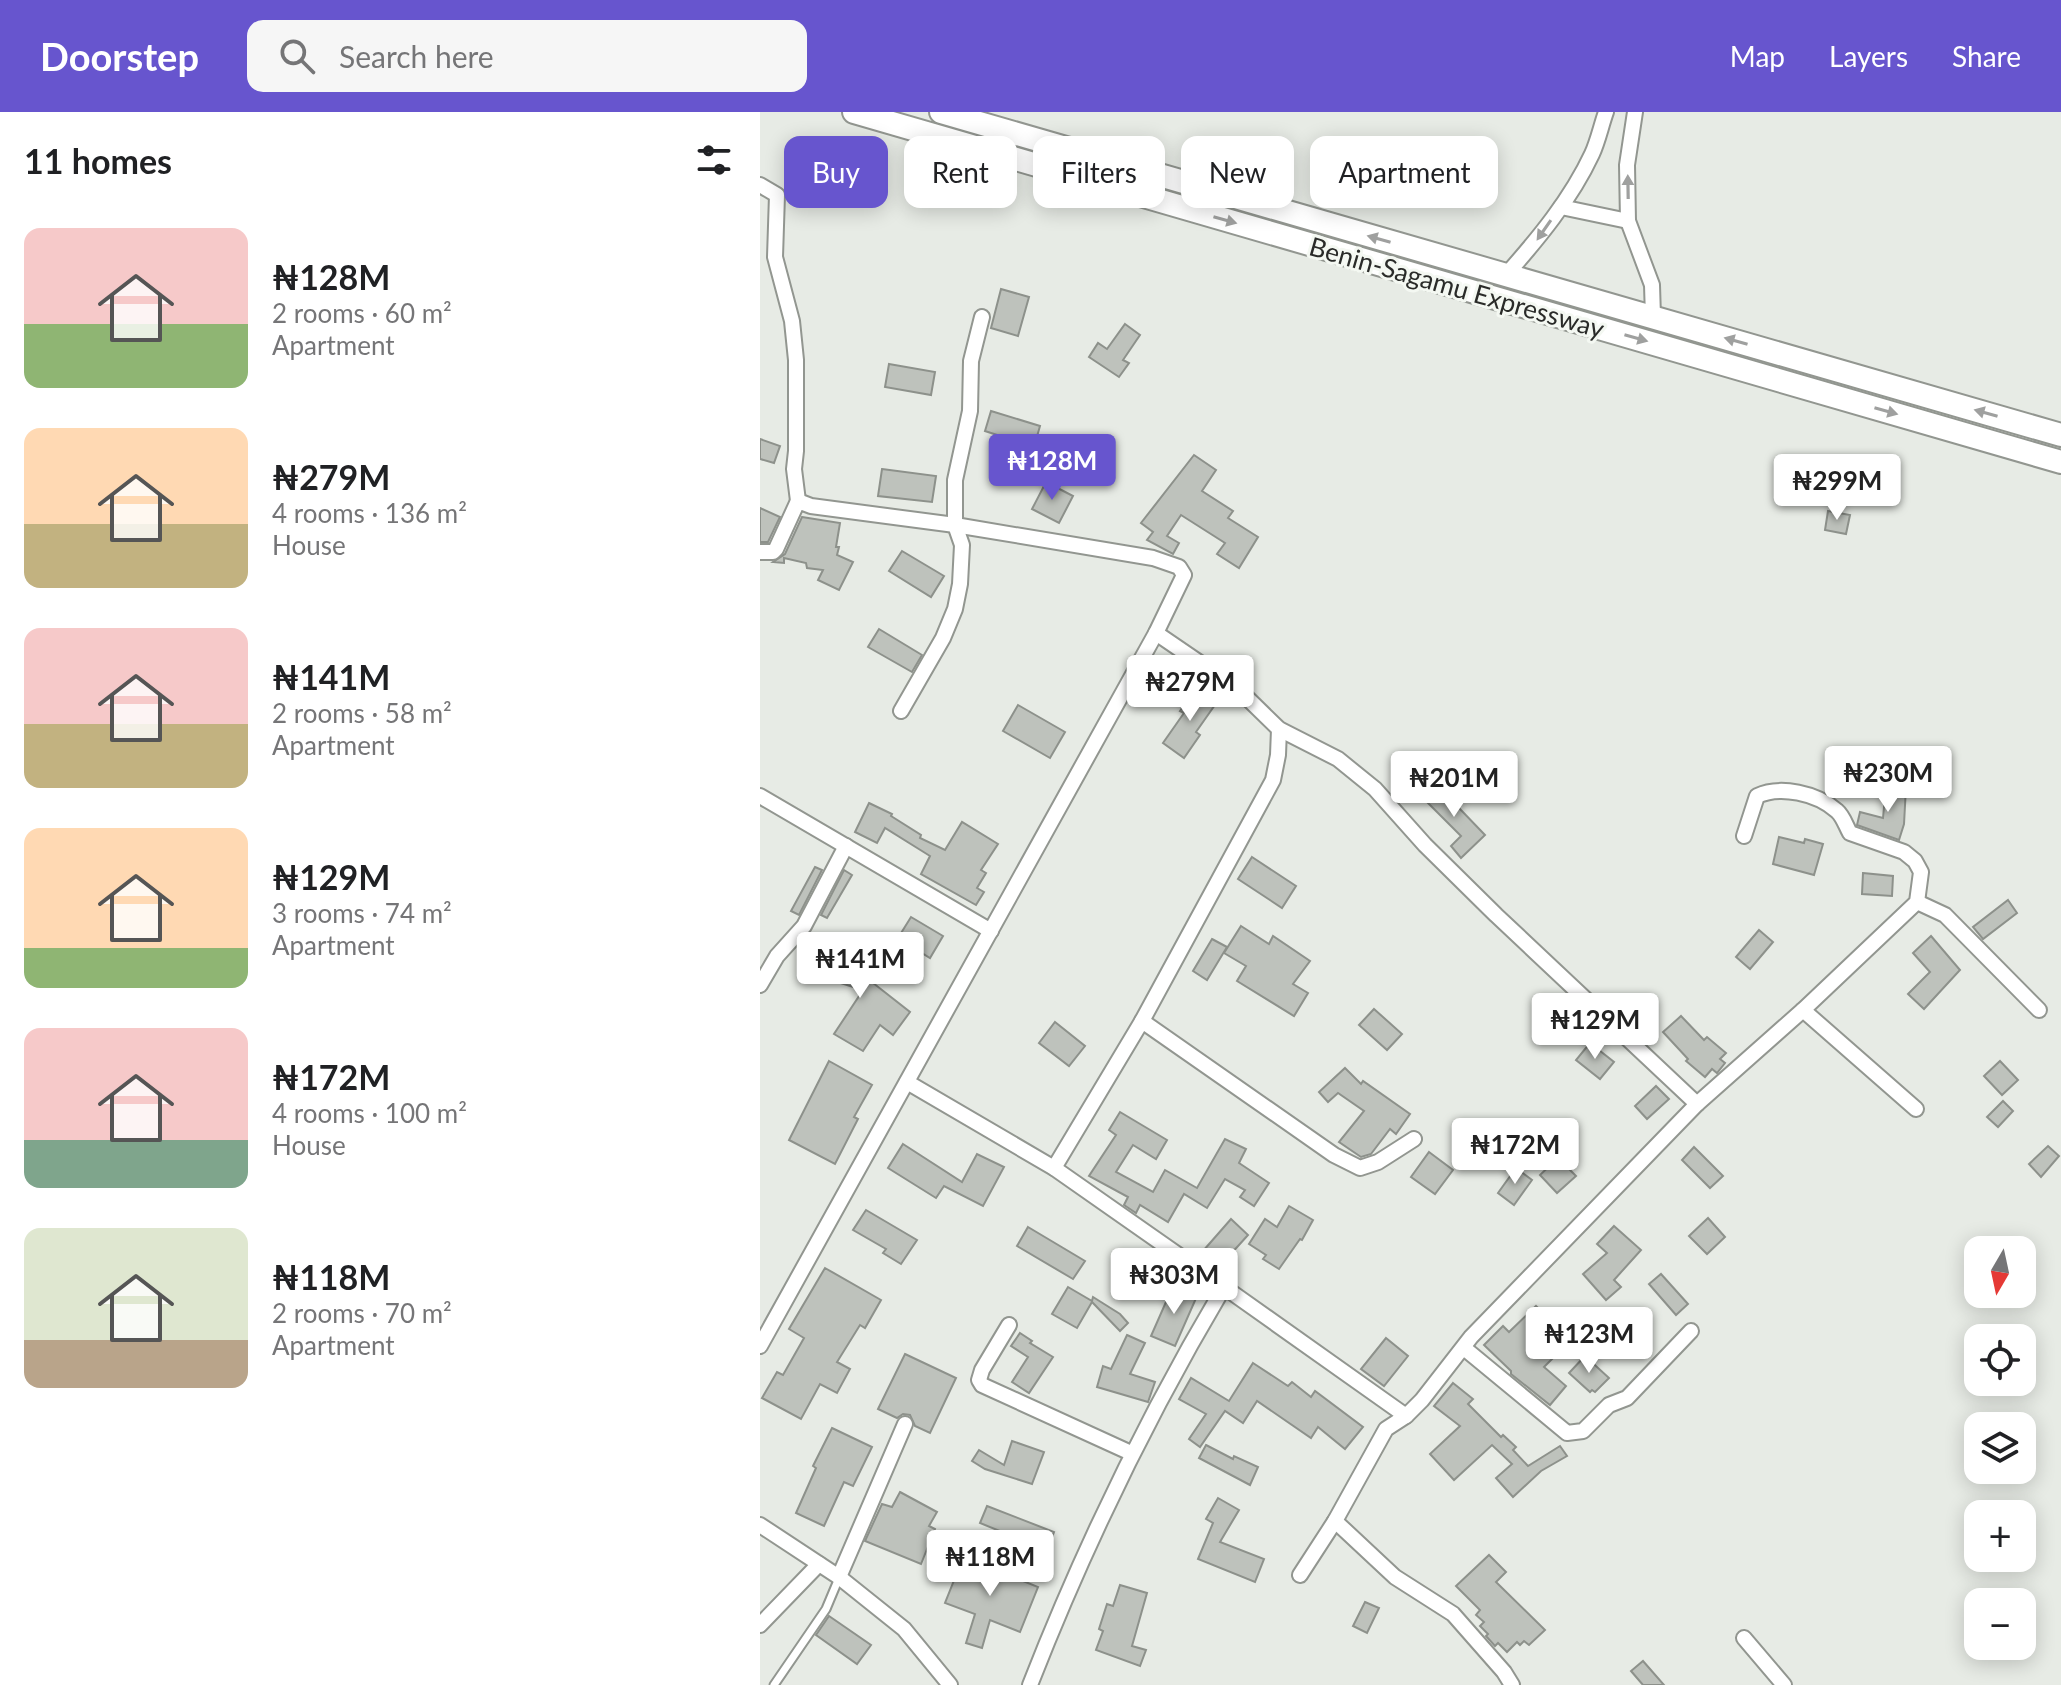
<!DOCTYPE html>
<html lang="en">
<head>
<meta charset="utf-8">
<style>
  :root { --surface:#fff; --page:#f6f6f6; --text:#202124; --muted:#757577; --accent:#6755ce }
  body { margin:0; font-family:Lato,sans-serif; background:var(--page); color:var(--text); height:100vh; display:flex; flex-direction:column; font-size:30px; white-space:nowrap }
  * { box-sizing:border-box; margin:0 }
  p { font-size:26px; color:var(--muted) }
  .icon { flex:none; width:44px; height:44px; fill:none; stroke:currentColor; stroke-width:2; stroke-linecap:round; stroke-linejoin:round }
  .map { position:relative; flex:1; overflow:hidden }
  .panel { display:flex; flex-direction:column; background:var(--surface); width:760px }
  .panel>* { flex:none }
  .guide { position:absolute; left:24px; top:24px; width:760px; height:72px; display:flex; gap:16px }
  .needle { width:52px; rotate:189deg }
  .fabs { position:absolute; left:1204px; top:1124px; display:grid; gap:16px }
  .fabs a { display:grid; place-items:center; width:72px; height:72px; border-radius:16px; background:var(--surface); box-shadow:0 4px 20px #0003; font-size:40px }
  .price { position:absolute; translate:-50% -68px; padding:0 18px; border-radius:8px; background:#fff; color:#222; font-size:26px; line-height:52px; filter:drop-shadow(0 2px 4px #0008) }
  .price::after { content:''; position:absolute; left:50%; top:48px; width:24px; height:18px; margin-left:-12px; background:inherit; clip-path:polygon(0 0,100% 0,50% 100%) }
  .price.active { background:var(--accent); color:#fff }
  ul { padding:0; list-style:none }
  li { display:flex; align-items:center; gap:24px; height:200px; padding:0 24px }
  li span { display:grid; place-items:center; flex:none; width:224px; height:160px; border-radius:16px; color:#555 }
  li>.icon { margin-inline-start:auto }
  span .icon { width:96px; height:96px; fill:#fffc; stroke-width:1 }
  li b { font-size:34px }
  h2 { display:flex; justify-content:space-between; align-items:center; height:96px; padding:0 24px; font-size:34px }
  .pill { padding:0 28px; border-radius:16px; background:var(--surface); box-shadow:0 4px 20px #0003; font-size:28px; line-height:72px }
  .pill.active { background:var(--accent); color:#fff }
  header { display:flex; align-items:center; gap:48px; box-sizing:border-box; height:112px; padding:0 40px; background:var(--accent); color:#fff }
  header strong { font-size:38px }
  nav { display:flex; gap:44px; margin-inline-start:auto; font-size:28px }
  .search { width:560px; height:72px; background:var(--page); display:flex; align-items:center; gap:20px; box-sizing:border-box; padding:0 28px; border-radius:16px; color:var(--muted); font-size:30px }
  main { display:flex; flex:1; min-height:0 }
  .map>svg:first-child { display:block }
</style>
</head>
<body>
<header>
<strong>Doorstep</strong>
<div class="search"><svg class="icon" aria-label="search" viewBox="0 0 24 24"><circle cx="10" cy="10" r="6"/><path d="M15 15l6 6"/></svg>Search here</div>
<nav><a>Map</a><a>Layers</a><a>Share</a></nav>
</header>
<main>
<section class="panel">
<h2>11 homes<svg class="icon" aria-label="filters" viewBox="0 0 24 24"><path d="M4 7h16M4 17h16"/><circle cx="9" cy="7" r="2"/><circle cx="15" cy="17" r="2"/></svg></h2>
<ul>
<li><span style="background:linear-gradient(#f6c9c9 60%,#8fb573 0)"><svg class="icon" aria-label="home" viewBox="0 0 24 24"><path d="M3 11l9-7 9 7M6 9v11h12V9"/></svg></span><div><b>₦128M</b><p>2 rooms · 60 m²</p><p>Apartment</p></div></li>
<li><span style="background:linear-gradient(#ffd9b3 60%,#c2b280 0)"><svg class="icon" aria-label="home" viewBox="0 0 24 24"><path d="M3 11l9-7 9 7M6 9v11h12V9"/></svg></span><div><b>₦279M</b><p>4 rooms · 136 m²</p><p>House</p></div></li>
<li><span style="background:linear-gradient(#f6c9c9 60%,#c2b280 0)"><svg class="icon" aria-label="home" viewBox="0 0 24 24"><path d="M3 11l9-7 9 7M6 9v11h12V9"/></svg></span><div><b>₦141M</b><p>2 rooms · 58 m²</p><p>Apartment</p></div></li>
<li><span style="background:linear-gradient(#ffd9b3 75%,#8fb573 0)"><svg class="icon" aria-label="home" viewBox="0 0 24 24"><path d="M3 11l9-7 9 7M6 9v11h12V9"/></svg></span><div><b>₦129M</b><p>3 rooms · 74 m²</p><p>Apartment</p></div></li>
<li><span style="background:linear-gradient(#f6c9c9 70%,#7fa58c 0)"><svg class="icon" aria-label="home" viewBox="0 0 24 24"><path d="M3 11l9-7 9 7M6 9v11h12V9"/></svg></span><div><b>₦172M</b><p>4 rooms · 100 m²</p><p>House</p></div></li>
<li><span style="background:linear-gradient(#dfe7d0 70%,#b9a48a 0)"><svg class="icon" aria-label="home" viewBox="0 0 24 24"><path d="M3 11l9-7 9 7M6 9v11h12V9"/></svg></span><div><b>₦118M</b><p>2 rooms · 70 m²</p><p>Apartment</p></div></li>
</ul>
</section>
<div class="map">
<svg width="1301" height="1573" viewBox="0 0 1301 1573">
  <rect width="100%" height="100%" fill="#e7ebe5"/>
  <!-- building -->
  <g fill="#bec2bc" stroke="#8d918b" stroke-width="2">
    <path d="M241,177l28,8 -11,39 -27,-8z"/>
    <path d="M365,212l15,11 -17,25 6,3 -10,14 -30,-20 9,-14 9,6z"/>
    <path d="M129,252l46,8 -4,23 -46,-8z"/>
    <path d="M231,299l49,15 -6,21 -49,-16z"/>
    <path d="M0,327l20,7 -6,17 -14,-4z"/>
    <path d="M434,343l22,15 -14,21 31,20 -5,7 30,19 -19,31 -22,-14 8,-11 -44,-28 -14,21 12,7 -6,11 -26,-14 6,-8 -12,-9z"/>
    <path d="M122,357l54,7 -4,26 -54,-6z"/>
    <path d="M286,370l27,14 -14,27 -27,-14z"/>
    <path d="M0,396l20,9 -12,25h-8z"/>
    <path d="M1068,399l22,4 -4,19 -21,-4z"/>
    <path d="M42,405l38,6 -4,24h3l-2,8 16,7 -14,28 -21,-10 5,-10 -16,-2 -1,-5 -22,-5v5l-11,-1 12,-8z"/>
    <path d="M142,439l42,25 -13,21 -42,-26z"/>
    <path d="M119,517l43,26 -10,17 -44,-25z"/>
    <path d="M436,575l21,15 -21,30 4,3 -16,23 -21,-15 21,-30 -4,-2z"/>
    <path d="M258,593l47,27 -15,26 -47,-27z"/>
    <path d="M674,670l51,53 -24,23 -10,-12 10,-10 -41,-41z"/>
    <path d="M1126,673l20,2 -2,37 -5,16 -42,-15 3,-13 23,6z"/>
    <path d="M109,691l23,11 -1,2 30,19 -1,3 25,12 17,-28 36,22 -17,26 5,3 -9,15 7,4 -8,13 -55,-31 9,-18 -45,-28 -8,15 -22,-11z"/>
    <path d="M1019,725l25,6 1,-4 18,5 -9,31 -41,-11z"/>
    <path d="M492,745l44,29 -14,22 -44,-29z"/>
    <path d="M55,755l7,3 -23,45 -8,-4z"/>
    <path d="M84,758l8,5 -25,43 -6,-3z"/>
    <path d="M1103,761l30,3 -1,20 -30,-2z"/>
    <path d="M1248,788l9,13 -34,26 -10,-12z"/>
    <path d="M151,805l32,19 -13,22 -32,-20z"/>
    <path d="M481,814l28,18 4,-8 37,25 -17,23 15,9 -14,23 -57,-35 9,-15 -22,-13z"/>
    <path d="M999,818l14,12 -23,27 -14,-12z"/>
    <path d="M1171,824l29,34 -36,39 -16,-15 22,-22 -17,-19z"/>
    <path d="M452,827l15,8 -20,33 -14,-9z"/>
    <path d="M56,835l20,10 1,-3 25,8 -3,10 51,40 -17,23 -13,-10 -17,26 -29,-17 29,-44 -35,-11 -21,-13z"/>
    <path d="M614,897l28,25 -15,16 -28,-25z"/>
    <path d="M921,904l23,24 3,-3 19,16 -6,6 5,4 -8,10 -5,-4 -7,8 -19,-16 2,-2 -25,-27z"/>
    <path d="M295,910l30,24 -16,20 -30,-23z"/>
    <path d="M830,931l24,19 -14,17 -24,-19z"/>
    <path d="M69,949l43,24 -18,32 4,2 -23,45 -46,-24z"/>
    <path d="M1240,949l18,19 -16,15 -18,-19z"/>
    <path d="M585,956l16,16 2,-3 47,33 -14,20 -6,-5 -19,25 -10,3 -22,-15 25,-31 -26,-18 -10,9 -9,-10z"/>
    <path d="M896,974l13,13 -22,20 -12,-13z"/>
    <path d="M1243,989l10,10 -15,16 -11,-10z"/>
    <path d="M360,1000l47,28 -11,19 -23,-14 -17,27 37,20 12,-22 32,18 28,-49 21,10 -7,14 30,20 -15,23 -14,-9 5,-7 -20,-11 -18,29 -23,-14 -16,28 -28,-17 -4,8 -12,-8 4,-8 -39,-21 27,-41 -7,-5z"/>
    <path d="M143,1032l59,38 15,-28 27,13 -21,39 -39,-20 -8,12 -48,-30z"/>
    <path d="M1288,1034l11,10 -18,21 -12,-13z"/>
    <path d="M934,1035l29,29 -13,12 -28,-28z"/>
    <path d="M669,1040l24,18 -18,24 -24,-17z"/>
    <path d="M798,1046l18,18 -19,17 -17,-18z"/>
    <path d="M756,1056l16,12 -18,25 -16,-12z"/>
    <path d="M529,1094l24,14 -11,20 -2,-1 -21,30 -16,-10 3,-4 -17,-11 16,-25 12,8z"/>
    <path d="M106,1098l51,30 -16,24 -18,-11 3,-4 -33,-19z"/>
    <path d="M948,1106l17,19 -18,17 -18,-18z"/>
    <path d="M471,1107l17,16 -28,31 -17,-15z"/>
    <path d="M854,1114l27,24 -27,30 7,7 -15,13 -23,-26 24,-21 -10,-9z"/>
    <path d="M268,1115l57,34 -12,18 -56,-33z"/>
    <path d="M65,1156l56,32 -16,28 -5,-3 -23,37 13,7 -13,24 -17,-9 -19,35 -39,-21 15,-26 6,3 21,-37 -15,-9z"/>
    <path d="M901,1162l27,30 -12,11 -27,-31z"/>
    <path d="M413,1174l24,10 -22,50 -24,-10z"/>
    <path d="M308,1175l24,14 1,-4 27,17 8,9 -8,8 -28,-29 -15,26 -25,-14z"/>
    <path d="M776,1194l35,34 -27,27 22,19 -16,19 -39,-31v-3l-27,-26 19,-19 6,6z"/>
    <path d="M260,1221l12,8 -2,2 23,14 -24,36 -17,-11 16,-25 -17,-11z"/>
    <path d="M367,1223l18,8 -15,31 25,8 -7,20 -51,-15 6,-21 8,3z"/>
    <path d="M626,1226l22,18 -24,30 -23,-17z"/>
    <path d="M145,1242l51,24 -26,55 -15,-7 -5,-11 -7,-1 -6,4 -19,-9z"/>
    <path d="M825,1244l24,22 -14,14 -3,-2 -2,2 -21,-19z"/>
    <path d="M493,1251l35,23 4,-4 19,15 4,-6 48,36 -18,22 -27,-22 -7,11 -54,-37 -14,22 -18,-12 -25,36 -11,-8 17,-25 -27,-15 12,-21 38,23z"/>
    <path d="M693,1271l20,16 -5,5 33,33 2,-2 13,12 -3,3 15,16 32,-20 7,10 -26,15 -28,26 -17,-19 16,-14 -20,-19 -38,35 -24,-26 30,-28 -26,-20z"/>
    <path d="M72,1316l40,19 -19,39 -9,-4 -20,44 -28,-13 20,-45 -3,-2z"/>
    <path d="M252,1329l32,11 -12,32 -47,-15 -13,-8 7,-11 25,15z"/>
    <path d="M446,1333l27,14 1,-3 24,11 -8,18 -51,-27z"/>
    <path d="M140,1380l37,20 -8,14 6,3 -14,35 -56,-23 17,-37 10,3z"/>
    <path d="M458,1386l21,12 -19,32 44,17 -9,23 -57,-23 15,-36 -7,-4z"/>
    <path d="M227,1394l67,26 -7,18 -67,-27z"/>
    <path d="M729,1443l17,17 -10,10 49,48 -16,15 -5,-4 -4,4 -3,-3 -10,10 -9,-9 -3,3 -9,-10 2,-2 -8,-8 4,-4 -8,-7 4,-5 -24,-24z"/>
    <path d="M203,1446l32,12 3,-7 11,4 -3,7 32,13 -18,45 -30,-12 -8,28 -16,-5 9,-29 -30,-11z"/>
    <path d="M360,1473l27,8 -15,53 14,4 -6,16 -44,-16 7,-19 -4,-2 8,-25 6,2z"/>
    <path d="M605,1490l14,6 -12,25 -14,-7z"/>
    <path d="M69,1504l42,29 -14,19 -41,-29z"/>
    <path d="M883,1549l21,24h-21l-12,-14z"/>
  </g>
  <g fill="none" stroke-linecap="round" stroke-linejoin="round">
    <defs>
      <path id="service" d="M14,1573l52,-76 13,-31"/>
      <g id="minor">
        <path d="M875,0l-8,53 1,56 24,64 1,32"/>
        <path d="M0,73l17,10 -2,62 17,64 4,39v91l-2,18 4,32"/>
        <path d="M801,95l67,14"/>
        <path d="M745,164c33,-37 66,-77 87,-122 6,-13 9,-28 14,-42"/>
        <path d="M0,440h13l3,-3 22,-48 13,5 144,19 198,33 26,9 5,8 -28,58 -396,713"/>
        <path d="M396,521l82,56 41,40 59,30 37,30 50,56 71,70 201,189"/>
        <path d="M141,599l42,-73 12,-29 5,-25 2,-39 -7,-20v-45l15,-69 1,-50 11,-44"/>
        <path d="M0,684l231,135"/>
        <path d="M1157,790l28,13 94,95"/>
        <path d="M0,873l17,-29 27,-30 42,-80"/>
        <path d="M1043,898l113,99"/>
        <path d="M382,909l192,134 26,13 18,-6 36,-23"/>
        <path d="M147,970l147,86 170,119"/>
        <path d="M294,1056l88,-147 131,-241 5,-25 1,-26"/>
        <path d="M249,1213l-27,45 -3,10 3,5 149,68"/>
        <path d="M704,1236l103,85 16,-2 26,-26 18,-7 64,-67"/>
        <path d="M575,1409l60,56 58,37 51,58 8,13"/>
        <path d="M0,1413l79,52 65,52 46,56"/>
        <path d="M540,1463l35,-54 51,-92 20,-13"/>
        <path d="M79,1465l66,-153"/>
        <path d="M0,1513l59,-61"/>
        <path d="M984,1526l40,47"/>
        <path d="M270,1573c54,-138 118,-270 194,-398l182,129 16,-16 49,-63 226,-233 106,-94 114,-108 4,-30 -6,-11 -11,-9 -54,-19c-4,-7 -7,-17 -13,-22 -20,-18 -57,-26 -80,-15l-13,40"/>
      </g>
      <g id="trunk">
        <path d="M94,0l1207,350"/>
        <path d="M181,0l1120,323"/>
      </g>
    </defs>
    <!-- service casing -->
    <use href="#service" stroke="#929690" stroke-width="11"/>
    <!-- minor casing -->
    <use href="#minor" stroke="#929690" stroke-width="18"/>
    <!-- trunk casing -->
    <use href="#trunk" stroke="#929690" stroke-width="26"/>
    <!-- service -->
    <use href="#service" stroke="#fff" stroke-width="7"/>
    <!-- minor -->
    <use href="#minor" stroke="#fff" stroke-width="14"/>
    <!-- trunk -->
    <use href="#trunk" stroke="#fff" stroke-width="22"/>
  </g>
  <!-- one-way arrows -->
  <defs><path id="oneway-solid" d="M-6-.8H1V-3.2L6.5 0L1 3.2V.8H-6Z" transform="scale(2)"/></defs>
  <g fill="#9fa09f">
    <use href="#oneway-solid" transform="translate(868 75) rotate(-91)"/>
    <use href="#oneway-solid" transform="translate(465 108) rotate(16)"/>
    <use href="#oneway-solid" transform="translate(784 118) rotate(125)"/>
    <use href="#oneway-solid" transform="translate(619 127) rotate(-164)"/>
    <use href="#oneway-solid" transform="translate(876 226) rotate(16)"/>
    <use href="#oneway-solid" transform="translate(976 229) rotate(-164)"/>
    <use href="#oneway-solid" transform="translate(1126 299) rotate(16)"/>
    <use href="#oneway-solid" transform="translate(1226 301) rotate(-164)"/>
  </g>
  <g text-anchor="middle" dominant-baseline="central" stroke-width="6" stroke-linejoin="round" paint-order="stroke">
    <!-- street labels -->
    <g font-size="26" fill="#2a2b29" stroke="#f4f8f2">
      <text transform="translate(697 175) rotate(16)">Benin-Sagamu Expressway</text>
    </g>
  </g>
</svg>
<div class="fabs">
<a><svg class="needle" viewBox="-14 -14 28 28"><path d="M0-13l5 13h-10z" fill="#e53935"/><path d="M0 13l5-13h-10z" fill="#757577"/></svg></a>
<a><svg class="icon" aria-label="locate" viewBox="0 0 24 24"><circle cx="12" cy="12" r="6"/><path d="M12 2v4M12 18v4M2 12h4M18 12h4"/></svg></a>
<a><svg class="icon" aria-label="layers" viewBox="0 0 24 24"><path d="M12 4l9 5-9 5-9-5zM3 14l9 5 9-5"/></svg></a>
<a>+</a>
<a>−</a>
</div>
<b class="price active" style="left:292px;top:390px">₦128M</b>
<b class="price" style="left:1077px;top:410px">₦299M</b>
<b class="price" style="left:430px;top:611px">₦279M</b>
<b class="price" style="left:1128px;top:702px">₦230M</b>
<b class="price" style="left:694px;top:707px">₦201M</b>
<b class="price" style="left:100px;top:888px">₦141M</b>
<b class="price" style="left:835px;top:949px">₦129M</b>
<b class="price" style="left:755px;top:1074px">₦172M</b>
<b class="price" style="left:414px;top:1204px">₦303M</b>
<b class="price" style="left:829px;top:1263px">₦123M</b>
<b class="price" style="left:230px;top:1486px">₦118M</b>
<div class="guide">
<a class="pill active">Buy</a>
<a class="pill">Rent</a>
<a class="pill">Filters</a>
<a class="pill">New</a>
<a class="pill">Apartment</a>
</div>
</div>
</main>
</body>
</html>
